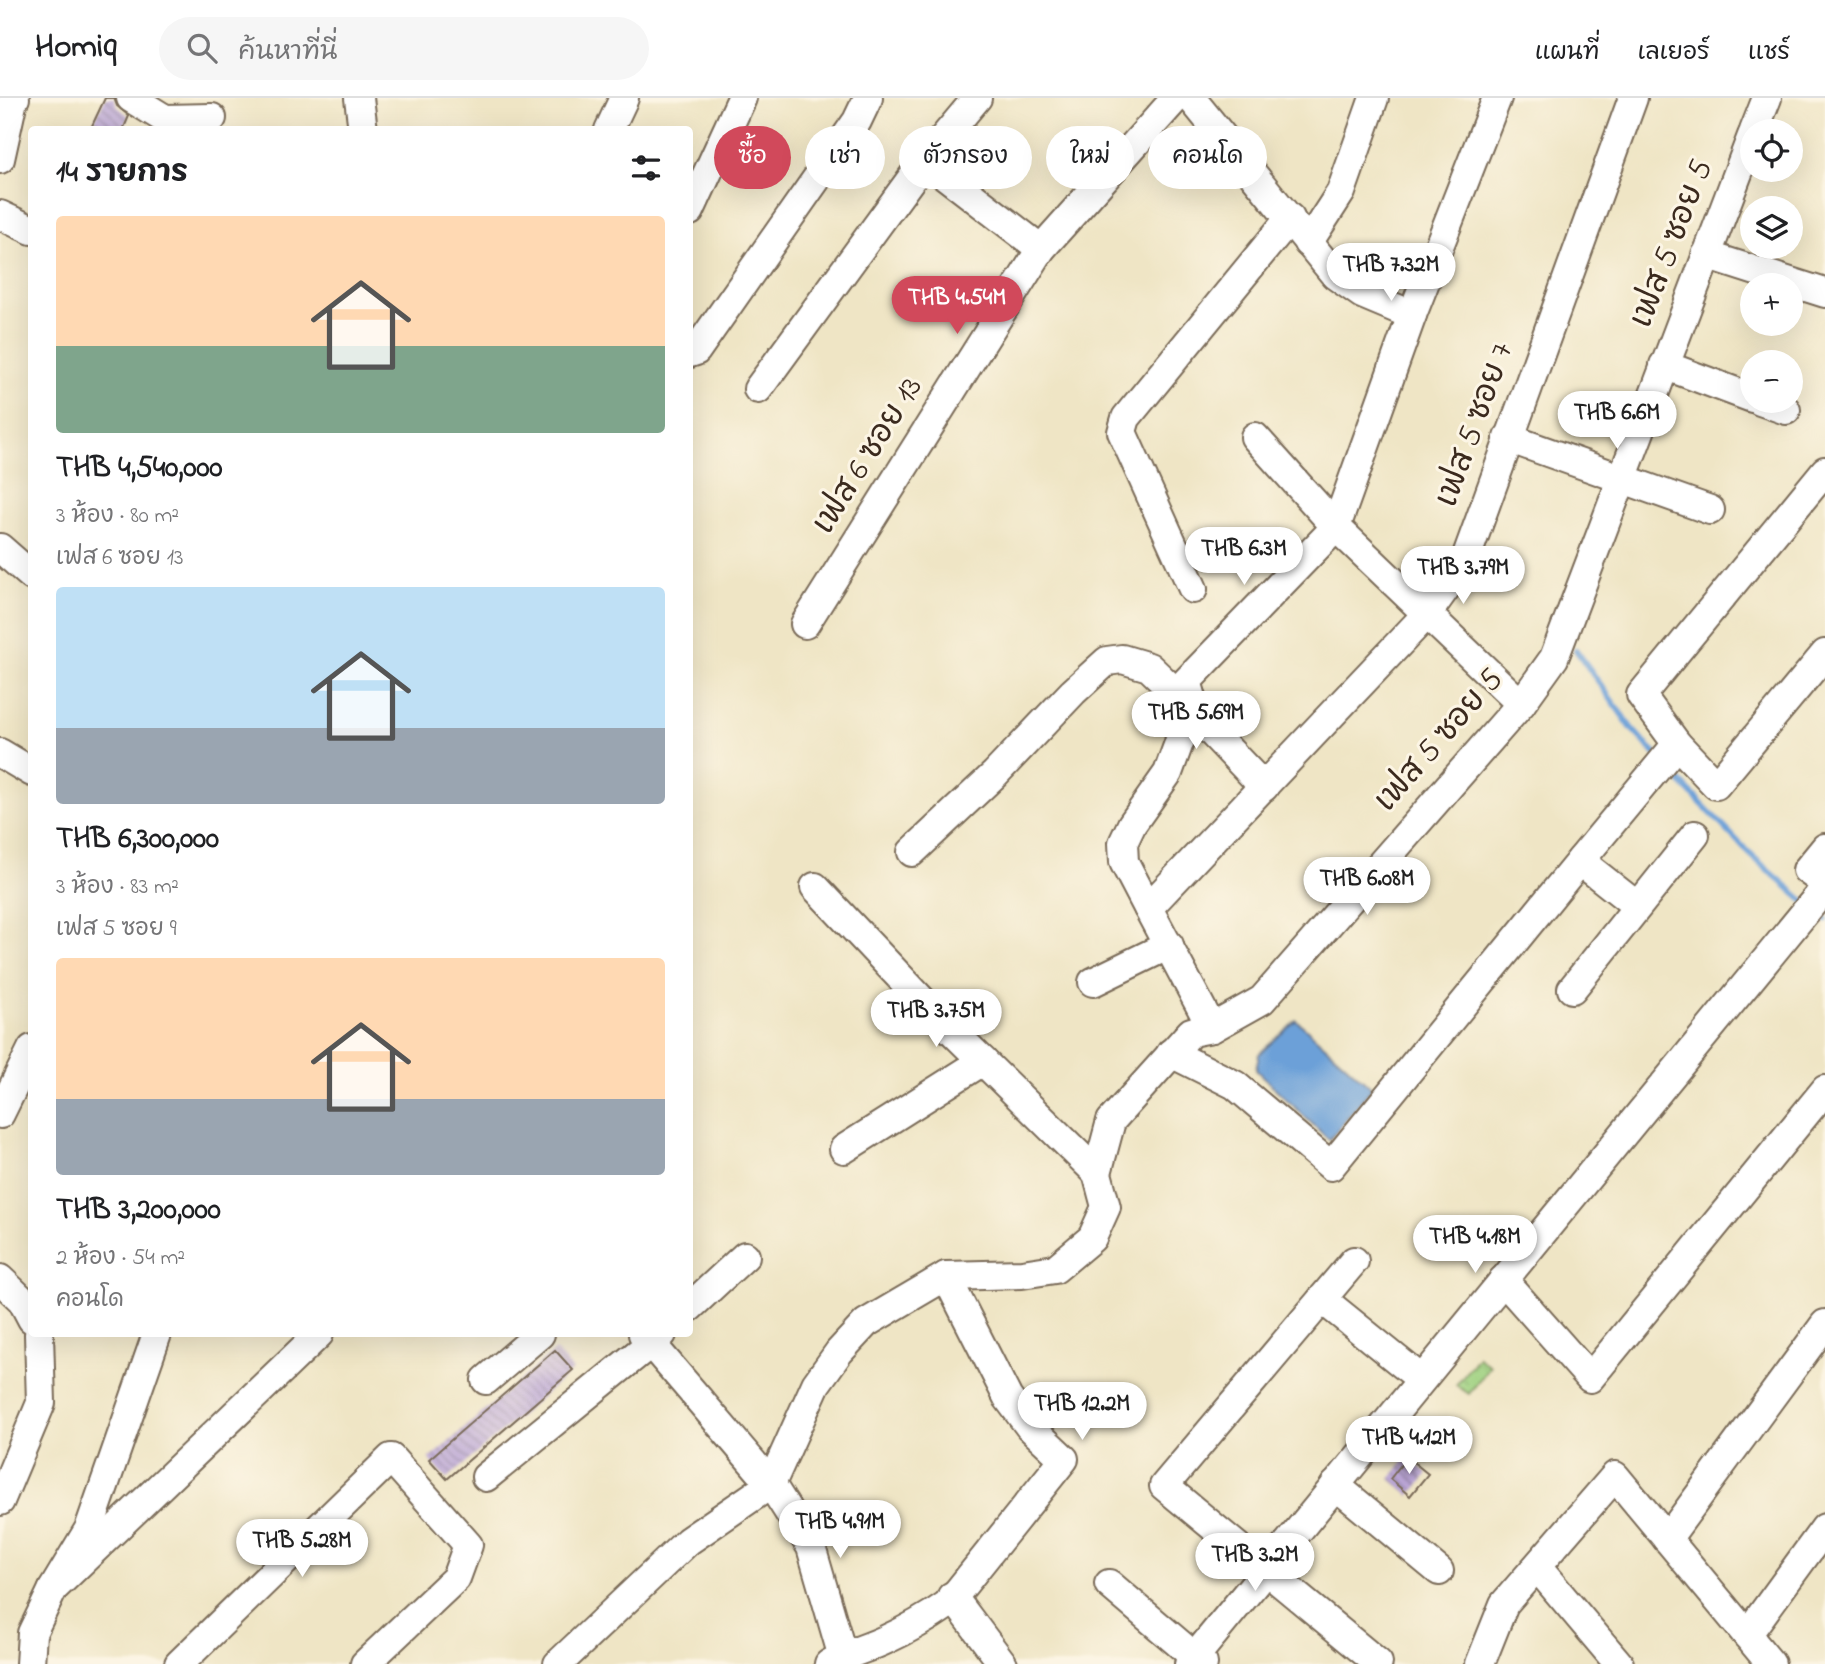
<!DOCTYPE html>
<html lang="th">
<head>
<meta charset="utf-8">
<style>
  :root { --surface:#fff; --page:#f6f6f6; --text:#202124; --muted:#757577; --line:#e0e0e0; --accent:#d1495b }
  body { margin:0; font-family:"Indie Flower","Playpen Sans Thai",sans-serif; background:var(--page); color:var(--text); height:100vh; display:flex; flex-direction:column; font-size:26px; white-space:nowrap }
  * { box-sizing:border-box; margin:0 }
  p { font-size:23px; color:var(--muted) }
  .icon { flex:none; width:38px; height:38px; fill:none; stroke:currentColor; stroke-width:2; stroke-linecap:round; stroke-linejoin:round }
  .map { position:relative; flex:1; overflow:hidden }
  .side { position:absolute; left:28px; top:28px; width:665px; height:1211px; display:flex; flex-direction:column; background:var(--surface); border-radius:7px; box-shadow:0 7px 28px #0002 }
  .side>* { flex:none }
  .banner { position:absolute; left:714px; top:28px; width:665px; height:63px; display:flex; gap:14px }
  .controls { position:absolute; left:1740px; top:21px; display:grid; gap:14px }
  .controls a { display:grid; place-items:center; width:63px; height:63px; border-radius:50%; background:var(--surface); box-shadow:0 7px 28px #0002; font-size:35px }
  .price { position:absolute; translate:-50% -60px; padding:0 16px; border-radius:24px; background:#fff; color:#222; font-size:23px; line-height:46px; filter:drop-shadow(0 2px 4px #0008) }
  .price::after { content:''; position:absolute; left:50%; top:42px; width:21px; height:16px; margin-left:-10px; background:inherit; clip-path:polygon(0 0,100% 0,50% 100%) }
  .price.selected { background:var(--accent); color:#fff }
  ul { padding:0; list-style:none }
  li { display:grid; align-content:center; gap:14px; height:371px; padding:0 28px }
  li span { display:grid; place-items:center; height:217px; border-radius:7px; color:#555 }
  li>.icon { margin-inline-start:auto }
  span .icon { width:126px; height:126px; fill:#fffc; stroke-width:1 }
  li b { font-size:30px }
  h2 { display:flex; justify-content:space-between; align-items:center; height:84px; padding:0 28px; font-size:30px }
  .pill { padding:0 24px; border-radius:32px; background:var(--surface); box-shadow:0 7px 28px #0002; font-size:24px; line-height:63px }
  .pill.selected { background:var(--accent); color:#fff }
  header { display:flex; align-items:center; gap:42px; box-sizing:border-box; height:98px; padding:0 35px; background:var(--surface); border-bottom:2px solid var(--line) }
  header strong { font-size:33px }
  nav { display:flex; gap:38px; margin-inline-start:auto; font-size:24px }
  .search { width:490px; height:63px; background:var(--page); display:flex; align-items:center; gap:18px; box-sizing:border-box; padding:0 24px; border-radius:38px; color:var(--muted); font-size:26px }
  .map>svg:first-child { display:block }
</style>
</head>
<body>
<header>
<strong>Homiq</strong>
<div class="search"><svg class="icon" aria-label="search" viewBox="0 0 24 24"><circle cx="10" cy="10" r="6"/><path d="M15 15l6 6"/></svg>ค้นหาที่นี่</div>
<nav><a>แผนที่</a><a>เลเยอร์</a><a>แชร์</a></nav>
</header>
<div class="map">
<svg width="1825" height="1566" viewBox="0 0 1825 1566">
  <defs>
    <pattern id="park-crowns" width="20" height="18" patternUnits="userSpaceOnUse" patternTransform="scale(1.75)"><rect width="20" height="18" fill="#a0d282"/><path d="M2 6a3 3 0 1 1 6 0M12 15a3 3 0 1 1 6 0" fill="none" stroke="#8bb470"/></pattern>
    <pattern id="building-back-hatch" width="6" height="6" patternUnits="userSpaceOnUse" patternTransform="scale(1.75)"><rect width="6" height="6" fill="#baa5d5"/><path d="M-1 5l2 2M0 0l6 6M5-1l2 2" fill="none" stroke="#9887ac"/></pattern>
  </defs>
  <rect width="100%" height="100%" fill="#fcf5e5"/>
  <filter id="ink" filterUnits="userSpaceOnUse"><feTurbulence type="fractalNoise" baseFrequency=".0143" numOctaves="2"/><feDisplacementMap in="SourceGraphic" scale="14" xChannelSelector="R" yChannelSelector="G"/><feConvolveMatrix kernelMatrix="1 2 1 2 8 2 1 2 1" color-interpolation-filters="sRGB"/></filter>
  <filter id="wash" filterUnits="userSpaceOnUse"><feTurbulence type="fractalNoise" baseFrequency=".00686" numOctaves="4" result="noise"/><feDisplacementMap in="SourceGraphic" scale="28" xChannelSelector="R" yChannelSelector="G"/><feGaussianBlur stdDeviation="1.57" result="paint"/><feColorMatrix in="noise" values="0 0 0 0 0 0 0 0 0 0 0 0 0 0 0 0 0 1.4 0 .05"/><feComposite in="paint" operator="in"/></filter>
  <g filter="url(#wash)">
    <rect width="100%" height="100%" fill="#efe5c5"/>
    <!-- park -->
    <path fill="url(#park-crowns)" stroke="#6e7e50" stroke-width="2" d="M1478,1259l12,9 -21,28 -13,-9z"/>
    <!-- water -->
    <g fill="#6ca0d8" stroke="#54657b" stroke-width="2">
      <path d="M1296,922l76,68 -43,52 -73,-70 3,-16z"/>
      <path d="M1431,1326l16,13 -19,25 -16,-12z"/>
    </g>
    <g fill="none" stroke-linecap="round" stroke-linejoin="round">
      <!-- stream -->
      <g stroke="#6ca0d8" stroke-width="6">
        <path d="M1576,552l56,79 26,28"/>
        <path d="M1667,670l84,87 54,47"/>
        <path d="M1816,813l9,9"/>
      </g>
    </g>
    <g id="blocks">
      <!-- building -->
      <g fill="url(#building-back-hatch)">
        <path d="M105,0h9l3,8 12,10 -6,14h-33z"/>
        <path d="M555,1252l18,20 -126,109 -18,-20z"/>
        <path d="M1407,1359l21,17 -18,22 -20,-17z"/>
      </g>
    </g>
  </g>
  <g filter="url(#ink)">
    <use href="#blocks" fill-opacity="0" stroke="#7a6b58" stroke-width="2"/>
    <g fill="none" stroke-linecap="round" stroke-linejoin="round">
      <defs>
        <g id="minor">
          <path d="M131,0l34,21 47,-1"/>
          <path d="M359,0l4,32"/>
          <path d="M1191,0l144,177 27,19 50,21"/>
          <path d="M609,32l15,-32"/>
          <path d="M1754,33l13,-33"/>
          <path d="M0,61l13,-59 2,-2"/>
          <path d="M925,62l116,89"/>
          <path d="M690,113l52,-113"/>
          <path d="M0,117l32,15"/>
          <path d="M1308,145l33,-51 33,-94"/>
          <path d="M1706,157l119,38"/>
          <path d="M690,255l6,-2 161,-230 11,-23"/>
          <path d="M1664,267l88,33"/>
          <path d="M758,291l167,-229 52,-62"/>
          <path d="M1760,303l26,9"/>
          <path d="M1255,339l81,90 185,177"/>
          <path d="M1508,340l202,72"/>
          <path d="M1825,373l-184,224 36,49 39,41 109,-131"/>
          <path d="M0,450l32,28"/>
          <path d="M1193,491l-71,-157 4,-14 164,-200"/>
          <path d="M805,526l236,-375 135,-151"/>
          <path d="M0,655l32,19"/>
          <path d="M1264,689l-66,-69 -11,-37 149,-154 76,-212 85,-217"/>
          <path d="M1825,750l-18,22 18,13"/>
          <path d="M912,754l83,-78 78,-82 34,-31 15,-2 27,8 22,21 6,20 3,32 -12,33 -36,51 -9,19 1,19 24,46"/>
          <path d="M1580,763l97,-117"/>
          <path d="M815,789l118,125 164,161"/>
          <path d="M1093,884l76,-37"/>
          <path d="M1572,891l123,-154"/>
          <path d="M1212,930l-64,-120 279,-294 38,-53 168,-463"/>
          <path d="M1171,955l64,32 96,81 249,-305 57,45"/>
          <path d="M0,1016l32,-65"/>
          <path d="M844,1051l139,-88"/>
          <path d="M1354,1163l-190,225 214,177"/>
          <path d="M0,1181l22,21 10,19"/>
          <path d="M1503,1182l87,98 235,-288"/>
          <path d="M1322,1201l99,80"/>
          <path d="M690,1209l55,-51"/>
          <path d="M643,1236l128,150 40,63 34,117"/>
          <path d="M486,1282l54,-46"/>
          <path d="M486,1379l176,-143"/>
          <path d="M771,1386l45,-100 23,-32 27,-29 80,-47 76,-2 33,-5 37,-31 14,-31 -9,-34 14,-52 80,-89 21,-4 50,-28 259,-296 33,-46 198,-522"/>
          <path d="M1335,1387l104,86"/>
          <path d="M0,1403l41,-98 -2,-69"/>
          <path d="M1667,1441l158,-215"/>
          <path d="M1537,1469l82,97"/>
          <path d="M1109,1486l94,80"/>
          <path d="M53,1491l266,-255"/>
          <path d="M952,1498l51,68"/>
          <path d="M1747,1537l78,-107"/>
          <path d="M30,1566l2,-31 21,-44 36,-60 68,-195"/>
          <path d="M179,1566l212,-206 77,87 -12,33 -91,86"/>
          <path d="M558,1566l130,-123 83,-57"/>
          <path d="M829,1566c18,-11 37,-15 56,-24 22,-10 43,-22 63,-36l116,-145 -35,-33 -21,-28 -62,-122"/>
          <path d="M1189,1566l636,-776"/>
          <path d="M1480,1566l24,-60 111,-128 156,188"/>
        </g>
      </defs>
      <!-- minor casing -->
      <use href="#minor" stroke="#7a6b58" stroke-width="32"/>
      <!-- minor -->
      <use href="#minor" stroke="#fff" stroke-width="28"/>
    </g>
  </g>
  <g text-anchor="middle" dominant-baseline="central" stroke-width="6" stroke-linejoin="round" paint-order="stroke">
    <!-- street labels -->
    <g font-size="32" fill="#3b2a1e" stroke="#fcf5e5">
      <text transform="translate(1673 146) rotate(-69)">เฟส 5 ซอย 5</text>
      <text transform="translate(1476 327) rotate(-70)">เฟส 5 ซอย 7</text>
      <text transform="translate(869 358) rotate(-58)">เฟส 6 ซอย 13</text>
      <text transform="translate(1440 643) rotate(-49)">เฟส 5 ซอย 5</text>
    </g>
  </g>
</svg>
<div class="controls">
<a><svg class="icon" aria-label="locate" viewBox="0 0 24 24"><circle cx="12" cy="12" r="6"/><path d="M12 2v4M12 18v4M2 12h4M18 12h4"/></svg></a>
<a><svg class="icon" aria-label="layers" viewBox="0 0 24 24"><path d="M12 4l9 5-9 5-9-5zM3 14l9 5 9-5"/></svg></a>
<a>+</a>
<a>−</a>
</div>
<b class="price" style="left:1391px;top:205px">THB 7.32M</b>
<b class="price selected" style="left:957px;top:238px">THB 4.54M</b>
<b class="price" style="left:1617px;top:353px">THB 6.6M</b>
<b class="price" style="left:1244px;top:489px">THB 6.3M</b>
<b class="price" style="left:1463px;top:508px">THB 3.79M</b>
<b class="price" style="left:1196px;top:653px">THB 5.69M</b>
<b class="price" style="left:1367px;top:819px">THB 6.08M</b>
<b class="price" style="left:936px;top:951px">THB 3.75M</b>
<b class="price" style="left:1475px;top:1177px">THB 4.18M</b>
<b class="price" style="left:1082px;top:1344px">THB 12.2M</b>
<b class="price" style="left:1409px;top:1378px">THB 4.12M</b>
<b class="price" style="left:840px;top:1462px">THB 4.91M</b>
<b class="price" style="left:302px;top:1481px">THB 5.28M</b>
<b class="price" style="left:1255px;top:1495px">THB 3.2M</b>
<div class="banner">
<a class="pill selected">ซื้อ</a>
<a class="pill">เช่า</a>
<a class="pill">ตัวกรอง</a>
<a class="pill">ใหม่</a>
<a class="pill">คอนโด</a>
</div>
<section class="side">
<h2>14 รายการ<svg class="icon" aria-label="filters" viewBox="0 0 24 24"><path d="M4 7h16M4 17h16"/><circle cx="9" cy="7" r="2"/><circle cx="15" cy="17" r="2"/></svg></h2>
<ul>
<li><span style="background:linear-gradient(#ffd9b3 60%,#7fa58c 0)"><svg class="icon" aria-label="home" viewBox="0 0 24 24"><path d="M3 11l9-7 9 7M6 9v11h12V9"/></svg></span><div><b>THB 4,540,000</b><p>3 ห้อง · 80 m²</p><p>เฟส 6 ซอย 13</p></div></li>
<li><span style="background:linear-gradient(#bfe0f5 65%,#9aa5b1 0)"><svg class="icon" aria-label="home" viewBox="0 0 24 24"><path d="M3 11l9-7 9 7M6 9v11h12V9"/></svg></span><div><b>THB 6,300,000</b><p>3 ห้อง · 83 m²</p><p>เฟส 5 ซอย 9</p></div></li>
<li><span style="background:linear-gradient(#ffd9b3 65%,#9aa5b1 0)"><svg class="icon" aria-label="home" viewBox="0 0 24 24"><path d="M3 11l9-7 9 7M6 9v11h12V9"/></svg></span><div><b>THB 3,200,000</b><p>2 ห้อง · 54 m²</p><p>คอนโด</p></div></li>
</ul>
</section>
</div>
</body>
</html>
